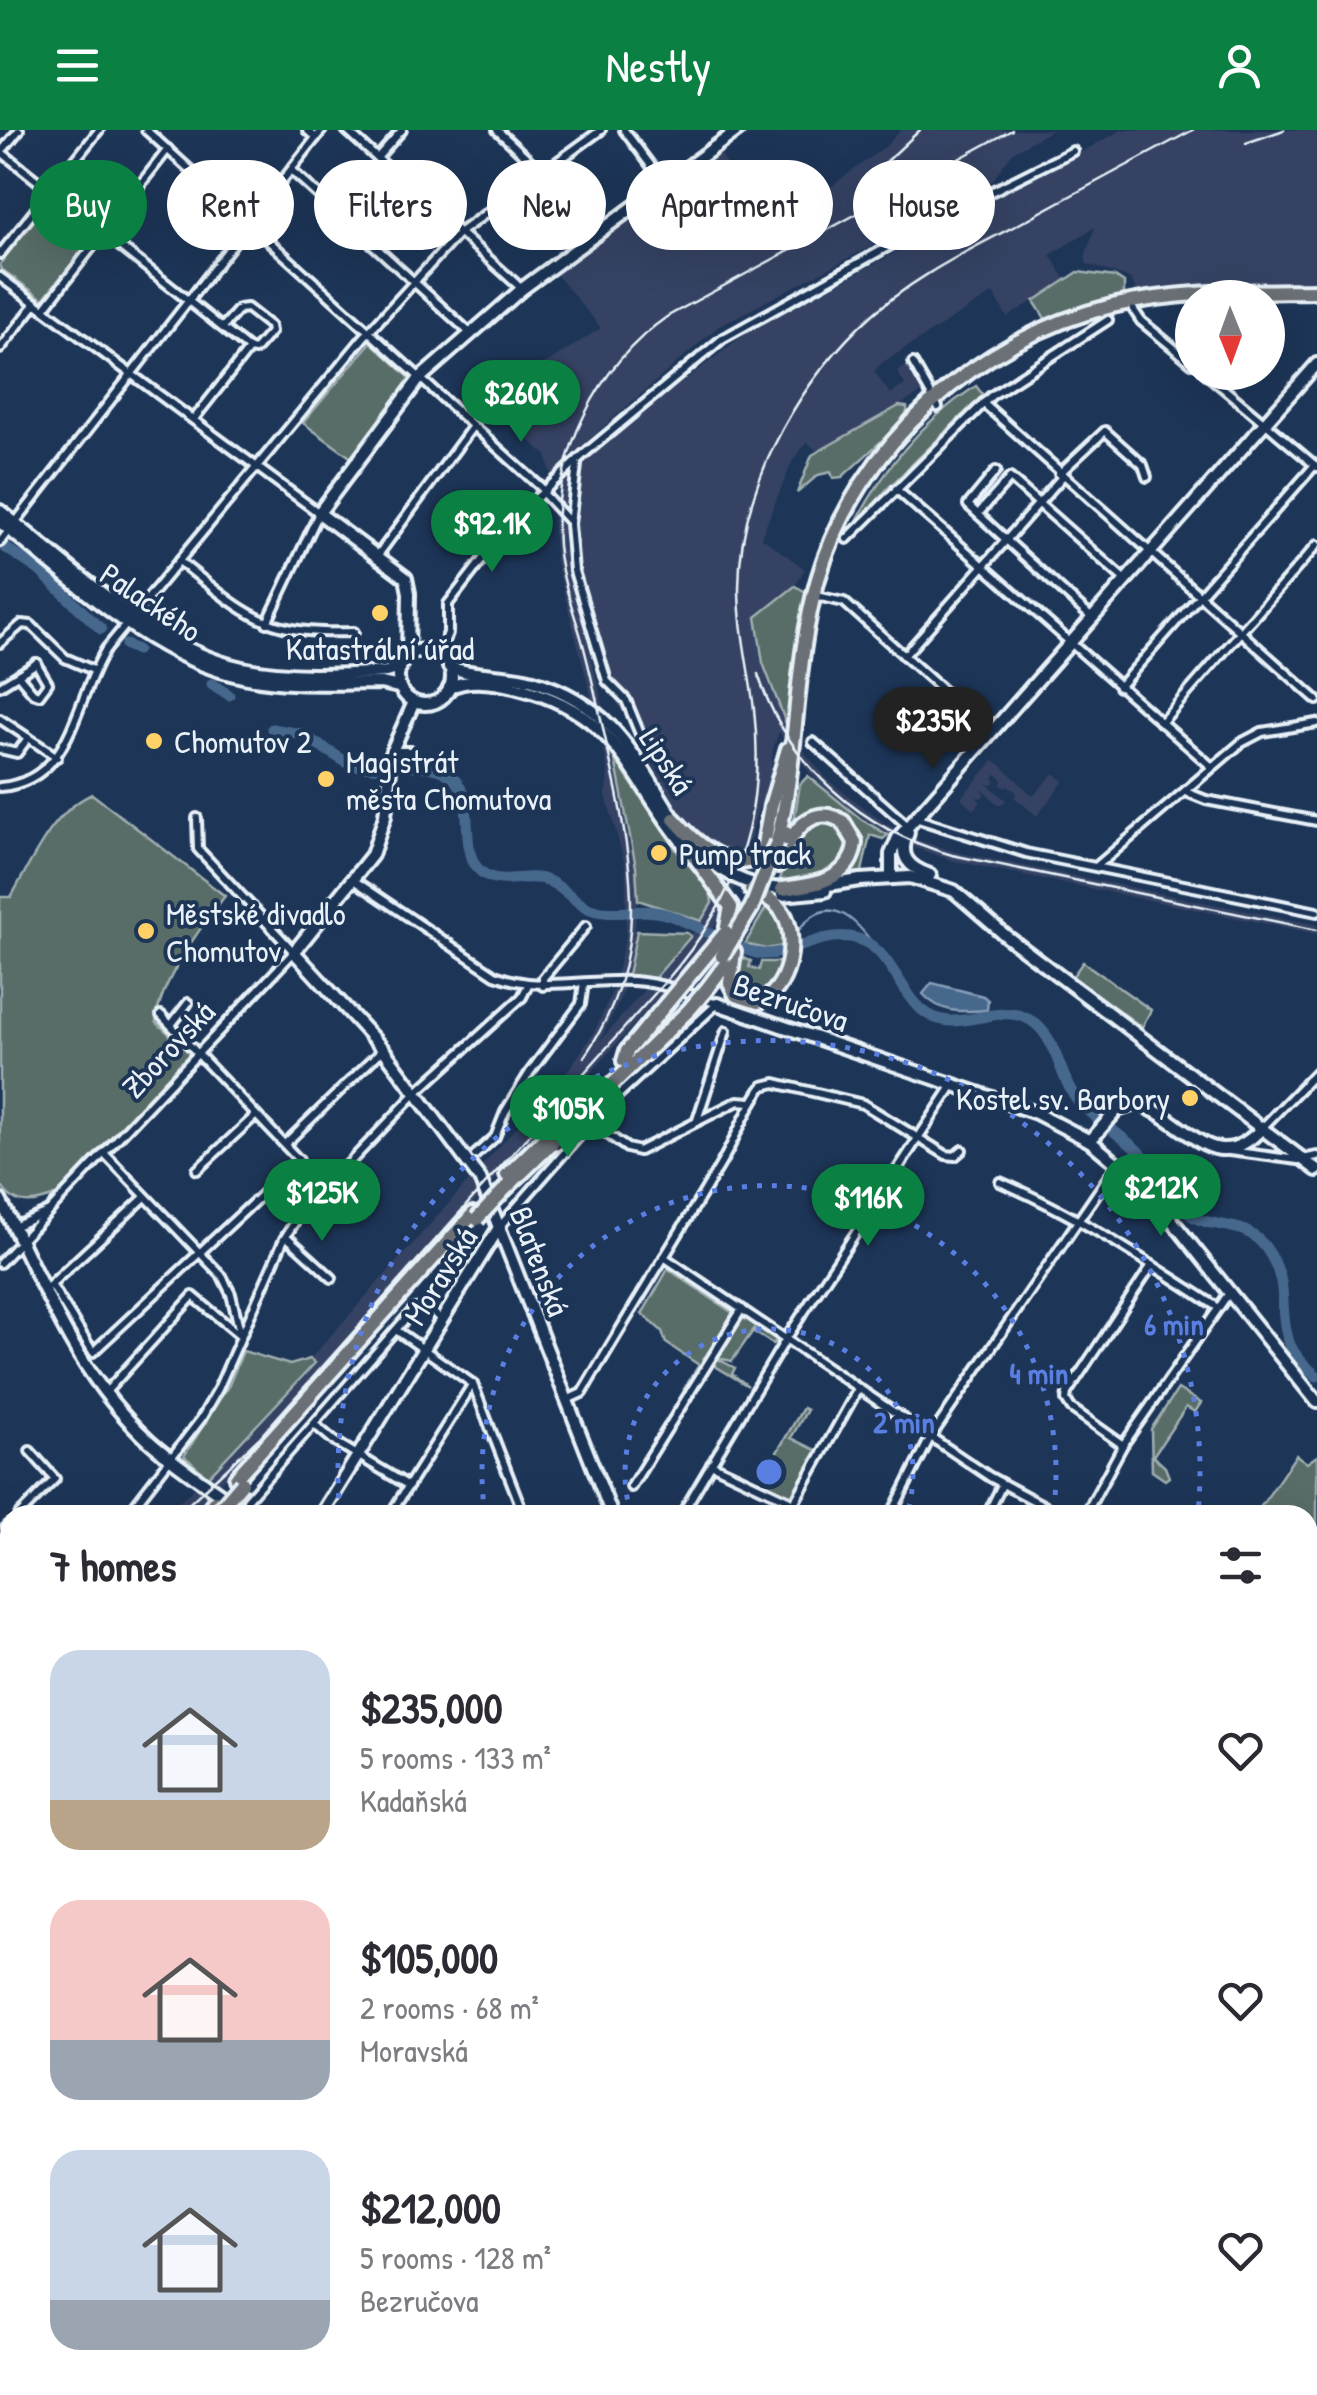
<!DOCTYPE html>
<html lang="en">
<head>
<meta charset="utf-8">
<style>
  :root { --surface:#fff; --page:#f2f2f3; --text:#2b2b33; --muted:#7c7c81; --accent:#0b8043 }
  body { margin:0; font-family:"Patrick Hand",sans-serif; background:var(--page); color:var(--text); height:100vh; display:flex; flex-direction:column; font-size:38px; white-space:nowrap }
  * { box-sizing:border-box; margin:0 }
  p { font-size:32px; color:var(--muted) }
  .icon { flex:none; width:55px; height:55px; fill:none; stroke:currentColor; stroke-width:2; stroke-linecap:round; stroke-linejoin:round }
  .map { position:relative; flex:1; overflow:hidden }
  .panel { position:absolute; left:0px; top:1375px; width:1318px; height:890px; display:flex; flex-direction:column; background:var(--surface); border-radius:30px 30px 0 0; box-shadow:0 10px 40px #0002 }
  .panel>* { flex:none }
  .banner { position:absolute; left:30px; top:30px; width:1258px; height:90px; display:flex; gap:20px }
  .needle { width:65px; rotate:179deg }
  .fabs { position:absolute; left:1175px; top:150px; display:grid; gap:20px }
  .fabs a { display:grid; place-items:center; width:110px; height:110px; border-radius:50%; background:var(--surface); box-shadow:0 10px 40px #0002; font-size:50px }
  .price { position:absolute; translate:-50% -85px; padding:0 22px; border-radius:35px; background:var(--accent); color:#fff; font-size:32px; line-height:65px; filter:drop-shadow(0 2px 5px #0008) }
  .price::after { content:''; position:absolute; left:50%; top:60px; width:30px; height:22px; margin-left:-15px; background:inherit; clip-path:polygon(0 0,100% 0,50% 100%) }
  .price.active { background:#222; color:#fff }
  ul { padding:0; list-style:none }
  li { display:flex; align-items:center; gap:30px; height:250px; padding:0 50px }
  li span { display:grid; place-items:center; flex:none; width:280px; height:200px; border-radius:30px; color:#555 }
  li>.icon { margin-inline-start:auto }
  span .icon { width:120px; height:120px; fill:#fffc; stroke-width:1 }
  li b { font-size:42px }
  h2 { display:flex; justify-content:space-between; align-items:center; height:120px; padding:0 50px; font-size:42px }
  .tag { padding:0 35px; border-radius:45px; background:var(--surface); box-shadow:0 10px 40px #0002; font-size:35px; line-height:90px }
  .tag.active { background:var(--accent); color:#fff }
  header { display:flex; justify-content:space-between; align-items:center; height:130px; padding:0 50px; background:var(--accent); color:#fff; font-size:45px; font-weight:600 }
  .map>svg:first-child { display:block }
</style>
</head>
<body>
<header><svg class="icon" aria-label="menu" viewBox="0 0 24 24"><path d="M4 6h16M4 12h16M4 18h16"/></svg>Nestly<svg class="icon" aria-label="person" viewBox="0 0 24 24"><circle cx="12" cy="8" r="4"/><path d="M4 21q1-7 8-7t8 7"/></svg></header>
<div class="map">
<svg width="1317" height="2265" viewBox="0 0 1317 2265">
  <rect width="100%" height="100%" fill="#1d3557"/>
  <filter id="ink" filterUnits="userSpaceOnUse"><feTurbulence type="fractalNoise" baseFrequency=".01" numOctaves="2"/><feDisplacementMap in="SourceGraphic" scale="20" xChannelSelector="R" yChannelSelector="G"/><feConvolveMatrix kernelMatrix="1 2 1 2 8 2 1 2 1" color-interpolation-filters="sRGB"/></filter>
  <g filter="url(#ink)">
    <!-- built -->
    <g fill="#344364">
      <path d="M901,0h151l-39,22 -23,32 -271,142 -142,124 -11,42 -3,52 44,177 31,163 -4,67 -12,44 -22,46 91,-105 21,-33 20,-46 -44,-31 -76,-132 -3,-22 -31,-110 -3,-38 9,-66 161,-124 377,-204h195v154l-180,8 -6,-13 -44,-15 -2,-7 10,-30 -45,28 17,26 -60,36 -14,-24 -111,70 -8,8 16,23 15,-9 -8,-14 14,-7 12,28 -105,60 -11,-10 -15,20 -31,75 44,32 -10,17 -39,31 3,31 10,36 28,59 32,38 57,43 35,17 35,11 361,73v9l-363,-73 -36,-12 -37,-17 -39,-27 -32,-32 -31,-41 -6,17 -6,57 -8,1 -19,70 -27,52 -24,34 -446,499 -58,53h-22l50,-43 40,-41 61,-68 -4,-4 262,-294 22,-33 18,-40 14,-57v-66l-20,-74 2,-24 -10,-48 -42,-161 -3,-36 6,-49 -7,1 -6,-23 -54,-48 7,-14 102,-65 -52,-62 170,-116 45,86 122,-90z"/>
      <path d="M993,631l7,3 33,32 21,-23 10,8 -27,35 -23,-19 3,-4 -9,-8 -3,2 -5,-3 3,-4 -7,-6 -3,4 3,3 -3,4 -6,-1 19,16 -5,5 -4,-1 -14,-15 1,6 -3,3 -5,-1 5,5 -7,8 -13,-12z"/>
      <path d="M189,2255h108l-9,10h-99z"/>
    </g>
    <!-- green -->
    <g fill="#586c68" stroke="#a0aeb0" stroke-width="2.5">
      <path d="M53,73l39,29 1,5 -50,62 -43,-31v-4l46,-60z"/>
      <path d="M1078,142l37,5 9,6v13l-78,24 -12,-19z"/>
      <path d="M371,212l40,37 -58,80 -50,-36z"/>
      <path d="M976,256l7,9 -95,93 -35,40c30,-58 67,-106 123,-142z"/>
      <path d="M899,276l8,1v5l-10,15 -55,50 -9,1 -2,-6 -13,3 -21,18 15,-38z"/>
      <path d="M795,456l15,8 -23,132 -24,-63 -7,-46z"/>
      <path d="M615,629l64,95 31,34 2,15 -11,18 -63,-21 -2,-33z"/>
      <path d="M808,646l54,44 26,15 -5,4 -13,-4 -9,41 -25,5 22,-33 -4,-21 -13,-13h-34l-13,7 6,-37z"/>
      <path d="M92,664l133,102c-23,29 -67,89 -69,126l34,31 -135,143c-23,9 -43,11 -55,-13v-286h11c21,-36 41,-85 81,-103z"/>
      <path d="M823,690l15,3c31,47 -20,62 -59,59l11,-31 20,-28z"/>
      <path d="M767,776l14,13 2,27 -17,3 -21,-5z"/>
      <path d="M637,801l50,2 4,3 -36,42 -27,-3z"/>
      <path d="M740,827l11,4 -2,6 10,3 2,-8h21l-10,27 -23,8c-14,-9 -20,-25 -9,-40z"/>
      <path d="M1083,832l68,48 -9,17 -70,-50z"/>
      <path d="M668,1139l68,46 9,1 33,22 -5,6 -19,-12 1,-4 -23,33 -18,-4 21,11 -3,6 16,12 -38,-23 -21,28 -5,-2 15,-24 -33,-22 -4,-12 -20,-17z"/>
      <path d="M243,1221l47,14 20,-6 5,4 -107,114 -24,-21 45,-71z"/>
      <path d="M1178,1259l23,14 -6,9 -9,-5 -33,49 12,11 4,10 -4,3 -13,-9 -1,-42z"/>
      <path d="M803,1278l4,2 -16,28 27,13 -26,47 -32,-17z"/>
      <path d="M1296,1325l11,8 10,-7v108l-9,-12v-37h-37l-11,-7z"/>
      <path d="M1,1519l9,3v461l-10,11z"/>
      <path d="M1317,1900v178l-9,-16v-160z"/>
      <path d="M1073,2255h216l-7,10h-219z"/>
    </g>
    <!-- water -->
    <path fill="#47678d" stroke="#879eb8" stroke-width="2.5" d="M932,853l51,13 5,4 -1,10c-25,2 -46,4 -64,-16z"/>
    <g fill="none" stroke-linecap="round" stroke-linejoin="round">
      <!-- stream -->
      <path stroke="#879eb8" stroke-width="2.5" d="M795,805c28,-41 54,-25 78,9"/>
      <!-- canal -->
      <g stroke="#47678d" stroke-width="6">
        <path d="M1308,1599h9"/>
        <path d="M306,2265l10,-10"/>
      </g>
      <!-- river -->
      <g stroke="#47678d" stroke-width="11">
        <path d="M0,414l39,26 62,59"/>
        <path d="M126,515l11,5"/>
        <path d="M212,554l17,11"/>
        <path d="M272,599l29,5 50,31 33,3"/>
        <path d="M403,636c101,-5 40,86 83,109 18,10 41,-2 60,5 18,6 31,27 51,31 22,5 45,-4 68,3 26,7 77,39 97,40 30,1 57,-21 88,-17 38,5 46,50 72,73 32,27 69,-6 102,7 33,13 33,57 52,81 18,23 48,37 68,59 17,19 27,45 48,59 23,14 53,3 74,32 26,37 11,60 23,94 5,14 17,25 28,34"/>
      </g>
      <defs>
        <g id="street">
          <path d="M146,0l399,361"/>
          <path d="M307,0l9,8"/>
          <path d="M346,0l176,159"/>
          <path d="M497,0l45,42 49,66"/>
          <path d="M624,0l40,53"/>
          <path d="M0,21l249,198"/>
          <path d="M1,22l18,-22"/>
          <path d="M377,28l25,-28"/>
          <path d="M291,40l179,163"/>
          <path d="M0,124l99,-124"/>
          <path d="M0,147l319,236 -52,110"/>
          <path d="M44,179l124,-160"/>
          <path d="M1133,179l8,12 51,42"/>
          <path d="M0,219l36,-46"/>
          <path d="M913,233l25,44"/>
          <path d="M1204,242l113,95"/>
          <path d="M983,273l334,297"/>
          <path d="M194,289l55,-70 6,1 16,-18 -1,-6 -23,-18 -8,1 -16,18"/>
          <path d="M577,335l-7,59 4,47 33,110 19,19 14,34 11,12"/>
          <path d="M996,341l-28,34 124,113"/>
          <path d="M1059,344l46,-43 38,34 4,12"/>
          <path d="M896,359l316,278"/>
          <path d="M543,363l26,28"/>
          <path d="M978,384l32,-36 115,102"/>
          <path d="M847,409l144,-143 117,-76"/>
          <path d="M0,412l322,-412"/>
          <path d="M378,425l95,-129"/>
          <path d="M179,431c69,54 83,74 175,71"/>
          <path d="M821,467l23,5 147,131"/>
          <path d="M0,513l22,-19 9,1 34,33 28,12"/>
          <path d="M439,525l9,-22v-29l65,-84 71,-66 138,-115 225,-125 126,-63"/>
          <path d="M904,526l158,-179"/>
          <path d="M18,545l15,18 6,2 9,-12 -12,-20"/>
          <path d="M0,556l37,-23"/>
          <path d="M1119,557l196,-222"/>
          <path d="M0,589l57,38"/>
          <path d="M1161,593l156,-178"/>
          <path d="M813,612l96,85"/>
          <path d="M0,619l17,4 11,-15"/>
          <path d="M394,621h18"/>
          <path d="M0,657c73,-6 74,-87 106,-138l257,-311 96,-105 142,-103"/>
          <path d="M1186,662l20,8 111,21"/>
          <path d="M918,689l108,34 291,59"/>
          <path d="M1097,736l144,-123 21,-11 55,-9"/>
          <path d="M352,749l143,96c47,18 91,3 139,6 30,2 56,13 83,23l-114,105 -103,117"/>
          <path d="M543,856v-8l43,-52"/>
          <path d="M171,895l17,-22"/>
          <path d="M697,990l29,-89"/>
          <path d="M593,994l34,24 12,3 99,-50 13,1"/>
          <path d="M1263,997l54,-56"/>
          <path d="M285,1014l97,-94"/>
          <path d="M557,1016l37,-30"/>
          <path d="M1229,1021l69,9 19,-4"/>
          <path d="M104,1023l118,123 9,18 10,42"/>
          <path d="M475,1025l20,-18 10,-25 25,-40 51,-68 3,-21"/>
          <path d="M197,1040l58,-54"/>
          <path d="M1000,1052c76,32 148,80 217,125"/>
          <path d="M14,1097l33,-15"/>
          <path d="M287,1107l45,41"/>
          <path d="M664,1127l326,220 71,38"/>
          <path d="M0,1133l294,-311 -96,-103 -1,-31"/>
          <path d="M52,1156l41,66 206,-192 -138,-145"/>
          <path d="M48,1157l97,-90"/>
          <path d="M396,1200l77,54 51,131"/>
          <path d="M106,1262l87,-96 48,40"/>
          <path d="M567,1270l15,-7c45,-76 91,-150 137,-226 16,-26 26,-57 44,-81l12,-3 88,21 83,51 9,1 7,-6"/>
          <path d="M314,1294l20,17 75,45"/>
          <path d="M1123,1315l-52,-37 -5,-8 1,-7 85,-128"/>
          <path d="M711,1334l83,39 64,-114"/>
          <path d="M631,1357l111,-178"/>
          <path d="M247,1370l167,-191 14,-1 9,8"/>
          <path d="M19,1385l36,-36 -25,-28"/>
          <path d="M127,1385l74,-96 17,-30 66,-150 14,-22 118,-124 106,-96 6,-12"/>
          <path d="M390,1385l82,-130"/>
          <path d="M681,1385l105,-176 167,-254"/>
          <path d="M891,1385l39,-77 187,-274"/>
          <path d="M987,1385l15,-30"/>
          <path d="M1085,1385l38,-70 106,-152"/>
          <path d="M0,1404l10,-10"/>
          <path d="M0,1451l10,5"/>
          <path d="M1308,1464l9,5"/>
          <path d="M1308,1483l9,-1"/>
          <path d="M1308,1581h9"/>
          <path d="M1308,1696l9,-3"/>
          <path d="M1308,1770l9,-3"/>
          <path d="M1308,1854l9,-2"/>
          <path d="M1308,1895l9,-1"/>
          <path d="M0,2168l10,-7"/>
          <path d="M521,2255l10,10"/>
          <path d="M643,2255l11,10"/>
          <path d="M778,2255l12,10"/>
          <path d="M936,2255l10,10"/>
          <path d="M6,2265l4,-33"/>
          <path d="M429,2265l2,-10"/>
          <path d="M774,2265l11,-10"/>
          <path d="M1005,2265l11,-10"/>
        </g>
        <g id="secondary">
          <path d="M0,381c69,54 155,138 242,157 47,10 96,7 144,4l13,-4"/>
          <path d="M0,392c72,57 151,136 243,155 46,10 92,6 138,6l18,4"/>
          <circle cx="425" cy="547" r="27"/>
          <path d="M408,526l1,-63 -3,-15 -87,-65 101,-135 102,-89 216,-159"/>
          <path d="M449,537c26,10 57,6 84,14 83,25 102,78 145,144"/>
          <path d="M449,558c20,-11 47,-6 69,0 107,27 110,93 174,166"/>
          <path d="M414,572l-22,49 -7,65 -13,39 -78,97 89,97 97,130 132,336"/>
          <path d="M908,703c-11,23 1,35 22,42"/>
          <path d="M691,712c25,30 59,47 98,47"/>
          <path d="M891,747v-23l7,-16 419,-474"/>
          <path d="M816,757l44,-7 50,-3 44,14 52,45 311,234"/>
          <path d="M782,765l43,-4"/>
          <path d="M717,874l319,109 54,28 56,47 171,214"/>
          <path d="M1090,1011l27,-31 18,-6c50,10 77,80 128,23"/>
          <path d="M0,1070c46,88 73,171 149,241 31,28 67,49 99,74"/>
          <path d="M321,1385l179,-289"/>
          <path d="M1308,2071l9,21"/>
          <path d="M1308,2234l9,-16"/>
          <path d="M157,2265l1,-10"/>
          <path d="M1286,2265l6,-10"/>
        </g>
        <g id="highway">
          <path d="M674,689c19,22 53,53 83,39l7,-13 7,-39 17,-57"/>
          <path d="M777,712c22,-86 16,-177 41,-263 39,-134 160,-241 294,-273 67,-16 137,-14 205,-15"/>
          <path d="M694,726l37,51 -5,25"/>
          <path d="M778,735l8,-32"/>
          <path d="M782,759c31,-4 70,-8 73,-47l-12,-20c-24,-16 -44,0 -55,23"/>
          <path d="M734,822l-4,31 6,12 22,7c31,-9 41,-64 25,-89 -7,-12 -21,-18 -32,-23"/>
          <path d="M706,860l24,-32"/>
          <path d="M624,931l3,-10 39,-47"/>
          <path d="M507,1045l90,-87"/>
          <path d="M505,1059l184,-179"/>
          <path d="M236,1348l237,-264"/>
          <path d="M204,1385l11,-14"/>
          <path d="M0,2016l10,-7"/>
          <path d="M0,2028l10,-7"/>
        </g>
      </defs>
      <!-- street casing -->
      <use href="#street" stroke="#e8f1f8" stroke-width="14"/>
      <!-- secondary casing -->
      <use href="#secondary" stroke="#e8f1f8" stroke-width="18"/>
      <!-- highway casing -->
      <use href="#highway" stroke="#e8f1f8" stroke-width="20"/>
      <!-- street -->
      <use href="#street" stroke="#1d3557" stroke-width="6"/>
      <!-- secondary -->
      <use href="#secondary" stroke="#1d3557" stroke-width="10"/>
      <!-- highway -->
      <use href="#highway" stroke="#6b6f75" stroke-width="12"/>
      <!-- rail -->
      <g stroke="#e8f1f8" stroke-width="2.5">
        <path d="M1246,13l38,-13"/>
        <path d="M882,36l38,-36"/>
        <path d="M758,544c29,91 104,156 194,181l365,75"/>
        <path d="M584,927c61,-89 52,-170 32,-269 -10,-47 -20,-94 -32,-140 -9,-34 -23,-68 -26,-103 -6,-88 38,-179 110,-229l344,-186"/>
        <path d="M177,1385l82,-77 407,-457c71,-82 100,-164 88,-272 -5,-40 -15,-80 -15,-121 0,-97 53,-195 121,-262 46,-45 103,-73 159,-102 58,-32 116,-63 174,-94"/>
        <path d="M0,1501l10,-7"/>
      </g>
      <defs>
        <g id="highway-bridge">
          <path d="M722,826l30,-49 25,-65"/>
          <path d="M666,874l60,-72"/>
          <path d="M689,880l17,-20"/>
          <path d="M477,1089l28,-30"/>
          <path d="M220,1379l22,-26"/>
        </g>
      </defs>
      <!-- highway-bridge casing -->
      <use href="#highway-bridge" stroke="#e8f1f8" stroke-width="20" stroke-linecap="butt"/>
      <!-- highway-bridge -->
      <use href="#highway-bridge" stroke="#6b6f75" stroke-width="12"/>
    </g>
  </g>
  <!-- distance rings -->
  <g fill="none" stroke="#5a7fe2" stroke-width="5" stroke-dasharray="5 10">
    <path d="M631 1384A144 144 0 1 1 907 1384"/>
    <path d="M485 1384A287 287 0 1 1 1053 1384"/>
    <path d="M340 1383A431 431 0 1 1 1198 1383"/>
  </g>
  <!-- markers -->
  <g fill="#ffd166" stroke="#1d3557" stroke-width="4">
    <circle cx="380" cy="483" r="10"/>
    <circle cx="154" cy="611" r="10"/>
    <circle cx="326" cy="649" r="10"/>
    <circle cx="659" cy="723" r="10"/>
    <circle cx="146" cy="801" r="10"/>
    <circle cx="1190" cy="968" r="10"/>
  </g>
  <g text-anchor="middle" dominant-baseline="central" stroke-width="8" stroke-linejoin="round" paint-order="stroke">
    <!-- street labels -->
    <g font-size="32" fill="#e8f1f8" stroke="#1d3557">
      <text transform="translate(151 472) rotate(34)">Palackého</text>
      <text transform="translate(667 631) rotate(57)">Lipská</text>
      <text transform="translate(791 872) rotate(19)">Bezručova</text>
      <text transform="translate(168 919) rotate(-47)">Zborovská</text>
      <text transform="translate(540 1131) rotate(69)">Blatenská</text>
      <text transform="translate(440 1146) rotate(-58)">Moravská</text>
    </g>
    <!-- poi labels -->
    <g font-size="32" fill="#e8f1f8" stroke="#1d3557" text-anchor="start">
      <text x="380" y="518" text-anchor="middle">Katastrální úřad</text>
      <text x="174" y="611">Chomutov 2</text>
      <text x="346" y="631">Magistrát<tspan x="346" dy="37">města Chomutova</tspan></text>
      <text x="679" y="723">Pump track</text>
      <text x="166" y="783">Městské divadlo<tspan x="166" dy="37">Chomutov</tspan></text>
      <text x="1170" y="968" text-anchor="end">Kostel sv. Barbory</text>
    </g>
  </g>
  <circle cx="769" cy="1342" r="15" fill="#5a7fe2" stroke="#1d3557" stroke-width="5"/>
  <g font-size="30" text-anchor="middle" font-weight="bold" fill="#5a7fe2" stroke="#1d3557" stroke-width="8" stroke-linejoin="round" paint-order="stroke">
    <text x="1174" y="1205">6 min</text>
    <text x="1039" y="1254">4 min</text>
    <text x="904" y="1303">2 min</text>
  </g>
</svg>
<div class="fabs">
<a><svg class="needle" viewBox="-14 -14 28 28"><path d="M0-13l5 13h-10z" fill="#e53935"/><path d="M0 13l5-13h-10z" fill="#7c7c81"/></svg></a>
</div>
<b class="price" style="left:521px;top:315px">$260K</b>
<b class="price" style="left:492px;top:445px">$92.1K</b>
<b class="price active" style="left:933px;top:642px">$235K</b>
<b class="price" style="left:568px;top:1030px">$105K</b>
<b class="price" style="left:1161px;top:1109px">$212K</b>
<b class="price" style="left:322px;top:1114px">$125K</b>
<b class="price" style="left:868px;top:1119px">$116K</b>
<div class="banner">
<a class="tag active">Buy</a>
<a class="tag">Rent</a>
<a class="tag">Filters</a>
<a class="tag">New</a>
<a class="tag">Apartment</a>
<a class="tag">House</a>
</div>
<section class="panel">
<h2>7 homes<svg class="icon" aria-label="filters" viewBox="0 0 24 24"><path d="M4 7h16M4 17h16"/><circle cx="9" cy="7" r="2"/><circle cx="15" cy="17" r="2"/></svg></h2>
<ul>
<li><span style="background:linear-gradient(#c9d6e8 75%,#b9a48a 0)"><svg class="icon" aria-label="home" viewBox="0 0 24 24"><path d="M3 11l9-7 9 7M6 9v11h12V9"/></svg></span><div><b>$235,000</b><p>5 rooms · 133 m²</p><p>Kadaňská</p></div><svg class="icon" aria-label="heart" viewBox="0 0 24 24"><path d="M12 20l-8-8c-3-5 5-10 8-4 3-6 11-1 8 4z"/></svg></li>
<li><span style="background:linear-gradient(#f6c9c9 70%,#9aa5b1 0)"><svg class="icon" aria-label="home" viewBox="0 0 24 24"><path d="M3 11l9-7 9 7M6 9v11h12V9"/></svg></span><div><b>$105,000</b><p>2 rooms · 68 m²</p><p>Moravská</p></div><svg class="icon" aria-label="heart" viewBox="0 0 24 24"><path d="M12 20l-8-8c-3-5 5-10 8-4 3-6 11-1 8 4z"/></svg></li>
<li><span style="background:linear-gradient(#c9d6e8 75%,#9aa5b1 0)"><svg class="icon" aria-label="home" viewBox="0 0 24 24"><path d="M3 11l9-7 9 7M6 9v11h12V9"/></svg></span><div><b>$212,000</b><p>5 rooms · 128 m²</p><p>Bezručova</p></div><svg class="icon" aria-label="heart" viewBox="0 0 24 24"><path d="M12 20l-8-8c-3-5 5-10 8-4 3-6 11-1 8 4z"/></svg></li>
</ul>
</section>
</div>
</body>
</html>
